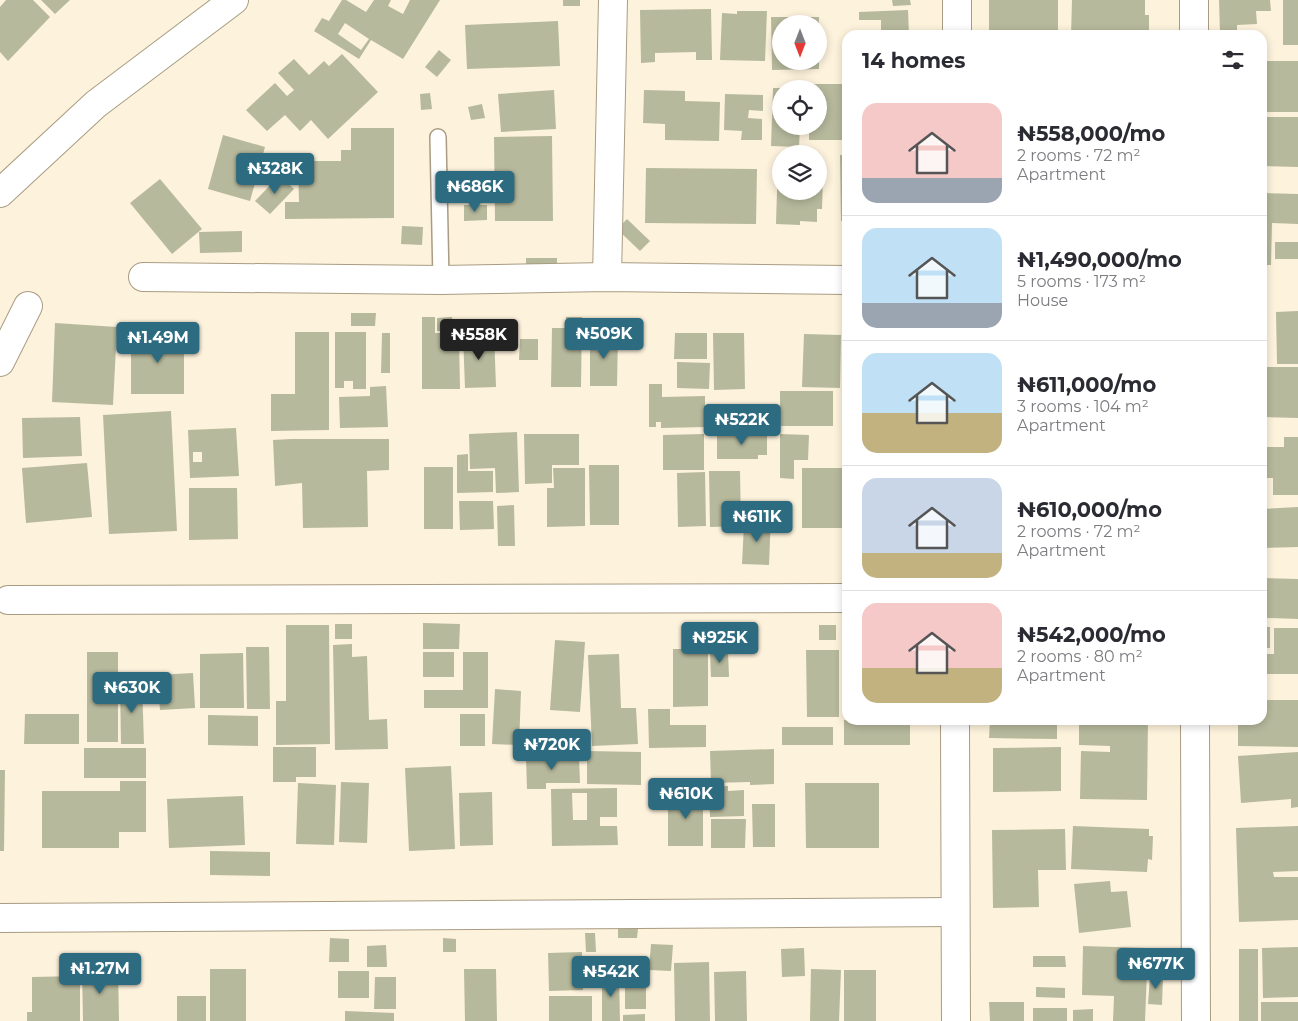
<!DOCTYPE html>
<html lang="en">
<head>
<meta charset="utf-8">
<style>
  :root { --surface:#fff; --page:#f7f7f7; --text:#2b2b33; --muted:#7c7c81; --line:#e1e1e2; --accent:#2c6b80 }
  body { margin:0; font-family:Montserrat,sans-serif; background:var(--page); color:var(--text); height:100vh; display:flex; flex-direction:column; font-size:19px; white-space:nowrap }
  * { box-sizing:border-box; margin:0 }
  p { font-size:16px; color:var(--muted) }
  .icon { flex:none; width:28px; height:28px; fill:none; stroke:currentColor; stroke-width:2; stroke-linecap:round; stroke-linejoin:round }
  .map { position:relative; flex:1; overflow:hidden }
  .sheet { position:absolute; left:842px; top:30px; width:425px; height:695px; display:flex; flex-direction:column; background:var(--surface); border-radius:15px; box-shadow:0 2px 8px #0003 }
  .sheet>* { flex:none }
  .needle { width:32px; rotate:180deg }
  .buttons { position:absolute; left:772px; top:15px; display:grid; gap:10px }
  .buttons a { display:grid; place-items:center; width:55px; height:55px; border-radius:50%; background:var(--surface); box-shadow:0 2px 8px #0003; font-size:25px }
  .price { position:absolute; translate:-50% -42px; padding:0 11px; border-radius:5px; background:var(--accent); color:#fff; font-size:16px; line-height:32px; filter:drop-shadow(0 1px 2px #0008) }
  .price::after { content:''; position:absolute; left:50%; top:30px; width:15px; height:11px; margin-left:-8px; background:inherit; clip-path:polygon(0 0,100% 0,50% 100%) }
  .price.active { background:#222; color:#fff }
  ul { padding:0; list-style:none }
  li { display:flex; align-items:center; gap:15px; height:125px; padding:0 20px }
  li+li { border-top:1px solid var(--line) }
  li span { display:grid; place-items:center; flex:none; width:140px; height:100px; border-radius:15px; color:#555 }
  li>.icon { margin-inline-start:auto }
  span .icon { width:60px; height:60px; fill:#fffc; stroke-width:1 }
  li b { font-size:21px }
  h2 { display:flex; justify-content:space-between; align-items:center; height:60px; padding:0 20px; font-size:21px }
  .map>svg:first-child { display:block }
</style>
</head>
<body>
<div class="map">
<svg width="1298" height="1021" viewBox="0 0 1298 1021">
  <rect width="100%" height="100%" fill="#fdf2dc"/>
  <!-- building -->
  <g fill="#b6b99c" fill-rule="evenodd">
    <path d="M6,0h27l17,17 -42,44 -8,-9v-45z"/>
    <path d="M41,0h29l-15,14z"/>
    <path d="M342,0h4l20,12 8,-12h17l-3,6 15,8 7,-14h30l-37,59 -32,-19 -12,19 -45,-28 8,-13 7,3zM345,23l24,16 -8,11 -23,-16z"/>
    <rect x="563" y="0" width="17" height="6"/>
    <path d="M892,0h18l1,5 -18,1z"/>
    <rect x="989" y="0" width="69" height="35"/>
    <path d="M1072,0h73v15h4v16h-32v4h-46z"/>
    <path d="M1219,0h51l1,11h-15l1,13 -20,1v7l-17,1z"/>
    <rect x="1283" y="0" width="15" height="45"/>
    <path d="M711,9l1,51h-16v-8l-41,1v9l-14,1 -1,-53z"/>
    <path d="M908,10l1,25h-28v-15h-22v-8z"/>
    <path d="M737,11h30l-2,50 -45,-1 2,-47 15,1z"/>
    <path d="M771,17h48v7h-38v37h38v8l-47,1z"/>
    <path d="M558,21l2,45 -93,3 -2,-44z"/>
    <path d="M439,50l12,10 -14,17 -12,-10z"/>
    <path d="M342,54l36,38 -50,47 -17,-19 -11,11 -15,-16 -18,16 -21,-21 29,-27 12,13 7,-6 -16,-17 16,-14 15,16 15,-14 5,5z"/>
    <rect x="1262" y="61" width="36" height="51"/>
    <path d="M809,84h39v56h-39v-14h10v-37h-10z"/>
    <path d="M773,88h8v38h19l-1,21 -28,-1z"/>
    <path d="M554,90l2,39 -55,3 -3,-38z"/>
    <path d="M644,90l41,1v10l35,1 -1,39 -54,-1v-16l-22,-1z"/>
    <path d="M430,93l2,16 -11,1 -1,-16z"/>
    <path d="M725,94l38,1v16l-14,-1 -1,8 14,1v21h-21l1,-9 -18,-1z"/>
    <path d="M482,104l3,14 -14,2 -3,-13z"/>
    <path d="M1262,117h36v50l-36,-1z"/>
    <path d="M351,128h43v90l-109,1v-17h14l-1,-41h43v-11h10z"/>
    <path d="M223,135l42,12 -15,54 -42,-12z"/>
    <path d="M552,136l1,85h-58l-1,-84z"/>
    <path d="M840,155h8v66h-7z"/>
    <path d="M778,158h3v33h38v-13h4l-1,31h-5v13l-17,-1v4l-24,-1z"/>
    <path d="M646,168l111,1 -1,55 -111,-1z"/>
    <path d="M280,175l14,14 -24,25 -15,-13z"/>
    <path d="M160,179l42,50 -30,25 -42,-51z"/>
    <path d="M1262,193l36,1v30l-26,-1 -1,42h-9z"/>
    <path d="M464,205h23v15l-23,1z"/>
    <path d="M627,219l23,22 -10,10 -23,-22z"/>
    <path d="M402,226l21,1 -1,18 -21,-1z"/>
    <path d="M242,231v21l-42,1 -1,-21z"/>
    <rect x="1275" y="242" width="23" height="17"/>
    <rect x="526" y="258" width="31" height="13"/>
    <path d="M1298,311v53h-21l-1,-52z"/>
    <path d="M351,313h25l-1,13h-24z"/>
    <path d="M422,317h13v16h21v4h3l1,52h-38z"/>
    <path d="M452,317l1,14h-16v-13z"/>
    <path d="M566,317h16l-1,70h-30l1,-59h14z"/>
    <path d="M55,323l62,4 -4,78 -61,-3z"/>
    <path d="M295,332h34v98l-58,1v-37h24z"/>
    <path d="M335,332h31v57h-13v-8h-9v7h-9z"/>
    <path d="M382,333h8v40h-9z"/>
    <path d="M494,333l2,54 -31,1 -2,-54z"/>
    <path d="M675,333h32v26h-33z"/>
    <path d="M713,333h31l1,56 -31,1z"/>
    <rect x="131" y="334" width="53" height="60"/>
    <path d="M804,334l37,1 -1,53 -38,-1z"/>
    <path d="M590,335h28l-1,51h-27z"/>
    <path d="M520,339h18v21h-19z"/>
    <path d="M677,362l33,1 -1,26 -32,-1z"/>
    <path d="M1262,367h36v51l-33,-1 1,-18h-4z"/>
    <path d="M649,384h13v13l43,-1v31l-44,1v-6h-5v5h-7z"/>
    <path d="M386,386l2,41 -48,1 -1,-31 31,-1v-9z"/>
    <rect x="780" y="391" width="53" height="35"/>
    <path d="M844,394h4v29h-3z"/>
    <path d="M171,411l6,120 -68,3 -6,-119z"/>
    <path d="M80,417l2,39 -59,2 -1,-40z"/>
    <path d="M236,428l3,48 -49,2 -2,-48zM193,452h9v10h-9z"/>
    <path d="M517,432l2,60 -23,1 -1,-25 -25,1 -1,-35z"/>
    <path d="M524,434h55v31h-27v18l-27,1z"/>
    <path d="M704,434v36h-41v-35z"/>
    <path d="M767,434v21h-9v4h-41v-24z"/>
    <path d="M780,434l29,1 -1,25h-14v19l-14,-1z"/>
    <path d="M1284,437h14v58h-25v-17h-11v-31h22z"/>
    <path d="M291,439h98v31l-22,1 1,56 -65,1 -1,-45 -27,3v-3l-2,-43z"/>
    <path d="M468,454v17h25v21l-36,1v-38z"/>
    <path d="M87,463l5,54 -66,6 -4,-55z"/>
    <path d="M589,465h30v60h-29z"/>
    <rect x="424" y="467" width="29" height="62"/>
    <path d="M553,468h32v58l-38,1v-39h7z"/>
    <rect x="802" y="468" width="46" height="60"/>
    <path d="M709,471h31l1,55 -31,1z"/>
    <path d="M705,472l1,54 -28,1 -1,-54z"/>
    <path d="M189,488h48l1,51 -49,1z"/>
    <path d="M459,501h34l1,28 -34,1z"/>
    <path d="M514,505l1,41h-17l-1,-40z"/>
    <path d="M1298,507v40l-36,1v-39z"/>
    <path d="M762,516h9l-2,49 -27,-1 2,-40 17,1z"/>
    <path d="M1262,578l36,1v40l-31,-1v2h-5z"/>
    <path d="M423,623l37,1 -1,25h-36z"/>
    <rect x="335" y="624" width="17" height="15"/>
    <rect x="843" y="624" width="5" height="8"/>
    <path d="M286,625h43l1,119 -54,1v-44h10z"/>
    <rect x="819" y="625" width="17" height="15"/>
    <rect x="1262" y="627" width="8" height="21"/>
    <path d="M1274,628h24v46h-36v-20h12z"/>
    <path d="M555,640l30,2 -5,70 -30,-2z"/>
    <path d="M352,644v13l15,-1 2,64 18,-1 1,30 -53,1 -2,-105z"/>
    <path d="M246,647h23l1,62h-23z"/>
    <path d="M673,649h35v57l-35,1z"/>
    <path d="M806,650h33v67h-32z"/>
    <path d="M728,651l1,26h-18l-1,-25z"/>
    <rect x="87" y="652" width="31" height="90"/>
    <rect x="423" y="652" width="31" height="25"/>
    <path d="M463,652h25v56h-64v-18h39z"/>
    <rect x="844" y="652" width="4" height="63"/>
    <path d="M243,653l1,55h-44v-54z"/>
    <path d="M619,654l2,54h15l2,36 -46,2 -4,-91z"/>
    <path d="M193,673l2,35 -35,2 -3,-35z"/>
    <path d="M120,684h22l2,60h-23z"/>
    <path d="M495,689l26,2 -2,54 -27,-1z"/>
    <path d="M1262,700h36v47l-60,-1v-26h24z"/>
    <path d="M648,709h22v16h36v22l-57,1z"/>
    <path d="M25,714h54v30h-55z"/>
    <rect x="460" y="714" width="25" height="32"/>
    <path d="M208,715l50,1v30l-50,-1z"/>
    <rect x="844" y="720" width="66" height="25"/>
    <path d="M990,720h67v19l-68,-1z"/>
    <path d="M1079,720h69l-1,80 -67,-1 1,-48 29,1v-6l-31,-1z"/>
    <rect x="782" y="727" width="51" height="18"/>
    <path d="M273,747h43v30h-20v5h-23z"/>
    <path d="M1061,747v44l-68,1v-44z"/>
    <rect x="84" y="748" width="62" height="30"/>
    <path d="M774,749v35l-24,1v-3l-39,1 -1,-32z"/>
    <path d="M587,751l54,1v33l-54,-1z"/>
    <path d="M1298,752v55l-7,1v-9l-50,4 -3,-47z"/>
    <path d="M579,756l1,27h-34v6h-19l-1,-32z"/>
    <path d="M451,766l4,83 -46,2 -4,-83z"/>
    <path d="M0,770h5l-1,81h-4z"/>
    <path d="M120,781h26v51h-27v16h-77v-57h78z"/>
    <path d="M341,782l28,1 -2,60 -28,-1z"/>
    <path d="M298,783l38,2 -2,60 -38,-1z"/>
    <path d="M805,783h74v65h-73z"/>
    <path d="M728,786v5l16,-1v26l-34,1 -1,-30z"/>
    <path d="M617,788v29h-17v9h17l1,19 -66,1 -1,-57zM572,793h15v27h-14z"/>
    <path d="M492,792l1,53 -33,1 -1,-53z"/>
    <rect x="668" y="794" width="35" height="52"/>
    <path d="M243,796l2,49 -76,3 -2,-49z"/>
    <path d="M752,804h23v43h-22z"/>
    <path d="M711,819h35l-1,29h-34z"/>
    <path d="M1073,826l76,3v7h4l-1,24 -4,-1 -1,13 -76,-3z"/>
    <path d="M1298,826v45l-25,1 1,5h24v43l-59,2 -3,-94z"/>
    <path d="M1065,829l1,41h-28l1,37 -46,1 -1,-78z"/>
    <path d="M210,851l60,1v24l-60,-1z"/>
    <path d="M1110,881l1,11 16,-1 4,36 -52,6 -5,-49z"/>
    <path d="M618,928l20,1 -1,9h-19z"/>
    <path d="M585,933h10l1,19h-10z"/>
    <path d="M330,938l19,1v23h-20z"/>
    <path d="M443,938l13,1v13h-13z"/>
    <path d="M651,944l22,1 -2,26 -22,-1z"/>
    <path d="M386,945l1,22h-20v-21z"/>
    <path d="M1083,946l65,2 -3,73h-32l1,-25 -32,-1z"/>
    <path d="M1298,947v50l-35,1 -1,-50z"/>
    <path d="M804,948l1,28 -23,1 -1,-28z"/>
    <rect x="1239" y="949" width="19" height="72"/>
    <path d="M582,952l1,38 -34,1 -1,-38z"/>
    <path d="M1033,956h32l1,11h-33z"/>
    <path d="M709,962l1,59h-35l-1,-58z"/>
    <rect x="625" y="967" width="21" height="42"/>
    <path d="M82,969h36l1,52h-36z"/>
    <rect x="210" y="969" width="36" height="52"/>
    <path d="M464,969h32l1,52h-32z"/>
    <path d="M811,969l30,1 -2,51h-29z"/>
    <rect x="844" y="970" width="32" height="51"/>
    <rect x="338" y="971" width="31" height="27"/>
    <path d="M746,971l1,50h-32l-1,-49z"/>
    <path d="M602,975h17l1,46h-18z"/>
    <path d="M80,976v45h-53v-9h5v-35z"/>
    <path d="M1150,976h13l-1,29 -14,-1z"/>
    <path d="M375,977h21v32h-22z"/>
    <path d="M1036,987l29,1v10l-29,-1z"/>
    <rect x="177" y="996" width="29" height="25"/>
    <rect x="549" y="996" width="43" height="25"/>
    <path d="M989,1002h35v19h-34z"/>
    <rect x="1261" y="1002" width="37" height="19"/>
    <rect x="1033" y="1008" width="34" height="13"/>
    <path d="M1093,1009v12h-20v-11z"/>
    <path d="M345,1011l49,2v8h-49z"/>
    <path d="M645,1014v7h-22v-6z"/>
  </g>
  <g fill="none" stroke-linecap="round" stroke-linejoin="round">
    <defs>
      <path id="service" d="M438,137l3,143"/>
      <g id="minor">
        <path d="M1194,0v35"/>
        <path d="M957,35v-35"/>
        <path d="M0,193l96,-89 138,-104"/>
        <path d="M143,277l298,3 166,-3 241,3"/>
        <path d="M607,277l6,-277"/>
        <path d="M0,362l28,-56"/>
        <path d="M8,600l840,-2"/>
        <path d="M955,720l1,301"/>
        <path d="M1195,720l1,301"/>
        <path d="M0,918l955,-6"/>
      </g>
    </defs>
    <!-- service casing -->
    <use href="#service" stroke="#a99c82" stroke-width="18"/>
    <!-- minor casing -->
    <use href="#minor" stroke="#a99c82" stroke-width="30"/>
    <!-- service -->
    <use href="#service" stroke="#fff" stroke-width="15"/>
    <!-- minor -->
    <use href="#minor" stroke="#fff" stroke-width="28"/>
  </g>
</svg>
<div class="buttons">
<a><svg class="needle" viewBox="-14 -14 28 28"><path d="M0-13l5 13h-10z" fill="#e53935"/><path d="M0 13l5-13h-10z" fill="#7c7c81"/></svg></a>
<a><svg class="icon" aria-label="locate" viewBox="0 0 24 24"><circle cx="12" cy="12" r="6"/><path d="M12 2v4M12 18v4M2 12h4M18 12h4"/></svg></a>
<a><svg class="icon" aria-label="layers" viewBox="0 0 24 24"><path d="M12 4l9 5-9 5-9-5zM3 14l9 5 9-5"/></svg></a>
</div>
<b class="price" style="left:275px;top:195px">₦328K</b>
<b class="price" style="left:475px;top:213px">₦686K</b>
<b class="price" style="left:604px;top:360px">₦509K</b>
<b class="price active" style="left:479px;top:361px">₦558K</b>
<b class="price" style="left:158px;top:364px">₦1.49M</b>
<b class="price" style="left:742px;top:446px">₦522K</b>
<b class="price" style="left:757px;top:543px">₦611K</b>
<b class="price" style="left:720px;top:664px">₦925K</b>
<b class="price" style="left:132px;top:714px">₦630K</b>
<b class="price" style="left:552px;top:771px">₦720K</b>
<b class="price" style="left:686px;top:820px">₦610K</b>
<b class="price" style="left:1156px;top:990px">₦677K</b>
<b class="price" style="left:100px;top:995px">₦1.27M</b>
<b class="price" style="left:611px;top:998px">₦542K</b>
<section class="sheet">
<h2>14 homes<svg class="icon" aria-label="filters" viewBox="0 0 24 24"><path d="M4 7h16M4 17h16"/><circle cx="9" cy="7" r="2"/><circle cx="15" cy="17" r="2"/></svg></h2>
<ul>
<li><span style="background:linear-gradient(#f6c9c9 75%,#9aa5b1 0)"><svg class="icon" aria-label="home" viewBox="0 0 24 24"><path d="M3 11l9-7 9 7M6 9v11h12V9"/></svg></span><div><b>₦558,000/mo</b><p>2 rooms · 72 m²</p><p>Apartment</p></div></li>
<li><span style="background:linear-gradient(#bfe0f5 75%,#9aa5b1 0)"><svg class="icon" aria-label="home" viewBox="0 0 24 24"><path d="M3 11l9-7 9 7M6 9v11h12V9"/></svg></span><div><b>₦1,490,000/mo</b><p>5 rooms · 173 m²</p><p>House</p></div></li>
<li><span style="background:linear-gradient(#bfe0f5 60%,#c2b280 0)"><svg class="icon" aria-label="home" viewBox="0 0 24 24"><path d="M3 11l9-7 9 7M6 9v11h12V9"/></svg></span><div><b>₦611,000/mo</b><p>3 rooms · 104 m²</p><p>Apartment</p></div></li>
<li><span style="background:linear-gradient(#c9d6e8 75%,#c2b280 0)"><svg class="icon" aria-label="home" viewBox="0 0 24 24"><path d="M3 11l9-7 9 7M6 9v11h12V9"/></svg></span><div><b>₦610,000/mo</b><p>2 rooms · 72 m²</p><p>Apartment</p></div></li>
<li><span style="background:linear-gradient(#f6c9c9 65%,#c2b280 0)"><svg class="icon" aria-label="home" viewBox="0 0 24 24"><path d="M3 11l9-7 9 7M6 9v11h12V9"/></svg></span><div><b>₦542,000/mo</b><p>2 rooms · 80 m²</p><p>Apartment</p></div></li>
</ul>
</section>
</div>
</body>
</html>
